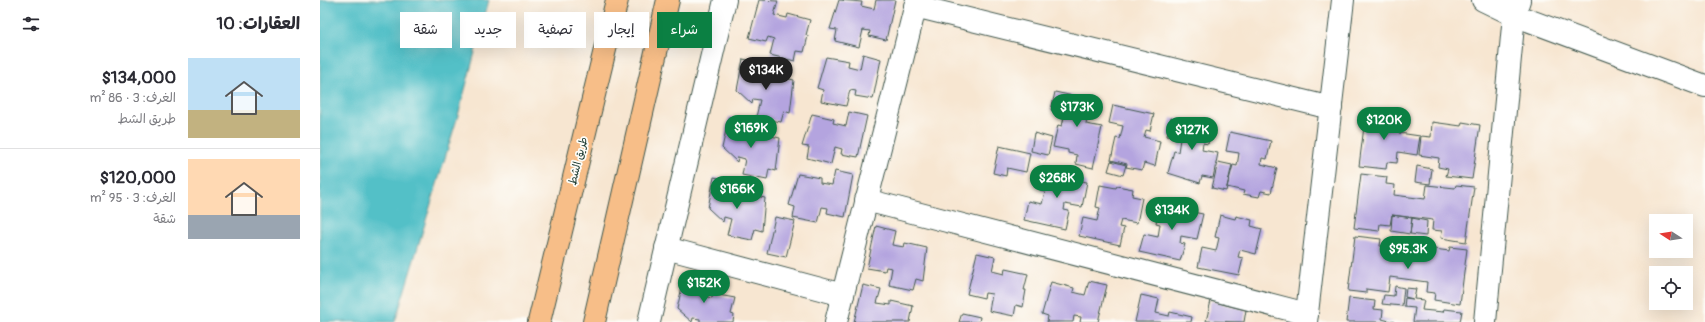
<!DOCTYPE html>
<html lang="ar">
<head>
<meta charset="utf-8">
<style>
  :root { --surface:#fff; --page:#f2f2f3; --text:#2b2b33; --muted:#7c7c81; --line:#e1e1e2; --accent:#0b8043 }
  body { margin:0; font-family:Pangolin,"Playpen Sans Arabic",sans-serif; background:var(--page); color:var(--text); direction:rtl; height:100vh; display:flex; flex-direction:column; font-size:15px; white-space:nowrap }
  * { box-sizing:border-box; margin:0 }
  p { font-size:13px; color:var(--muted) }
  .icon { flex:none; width:22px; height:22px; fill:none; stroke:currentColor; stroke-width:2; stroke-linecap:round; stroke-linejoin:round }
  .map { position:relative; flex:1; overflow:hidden; direction:ltr }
  .panel { display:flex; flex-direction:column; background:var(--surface); width:320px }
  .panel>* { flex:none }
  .guide { position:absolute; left:12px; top:12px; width:380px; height:36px; direction:rtl; display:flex; gap:8px }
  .needle { width:26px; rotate:282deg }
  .tools { position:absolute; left:1329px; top:214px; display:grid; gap:8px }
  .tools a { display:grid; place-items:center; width:44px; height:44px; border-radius:0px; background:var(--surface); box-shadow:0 4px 16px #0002; font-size:20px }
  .price { position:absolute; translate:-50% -34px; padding:0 9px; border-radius:14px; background:var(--accent); color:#fff; font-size:13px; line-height:26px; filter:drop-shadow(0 1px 2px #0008) }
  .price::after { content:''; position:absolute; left:50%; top:24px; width:12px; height:9px; margin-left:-6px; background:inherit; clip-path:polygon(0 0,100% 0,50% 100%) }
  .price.on { background:#222; color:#fff }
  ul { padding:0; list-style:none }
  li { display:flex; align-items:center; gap:12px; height:100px; padding:0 20px }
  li+li { border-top:1px solid var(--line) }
  li span { display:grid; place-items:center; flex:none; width:112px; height:80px; border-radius:0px; color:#555 }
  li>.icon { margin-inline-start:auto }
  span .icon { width:48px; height:48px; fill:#fffc; stroke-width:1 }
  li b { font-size:17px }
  h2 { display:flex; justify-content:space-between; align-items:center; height:48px; padding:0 20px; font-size:17px }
  .tag { padding:0 14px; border-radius:0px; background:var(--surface); box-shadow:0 4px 16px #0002; font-size:14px; line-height:36px }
  .tag.on { background:var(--accent); color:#fff }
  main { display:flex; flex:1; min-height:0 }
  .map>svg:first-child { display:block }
</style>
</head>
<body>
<main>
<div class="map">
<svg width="1385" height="322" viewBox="0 0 1385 322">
  <rect width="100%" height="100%" fill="#fdfcf7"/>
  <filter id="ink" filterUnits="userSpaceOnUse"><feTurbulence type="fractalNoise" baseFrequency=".025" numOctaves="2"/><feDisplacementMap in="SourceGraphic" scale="8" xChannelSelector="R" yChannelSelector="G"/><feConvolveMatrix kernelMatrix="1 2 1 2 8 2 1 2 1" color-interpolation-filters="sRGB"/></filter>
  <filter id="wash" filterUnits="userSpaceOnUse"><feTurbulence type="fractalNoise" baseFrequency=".012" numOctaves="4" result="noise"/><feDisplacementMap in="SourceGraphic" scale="16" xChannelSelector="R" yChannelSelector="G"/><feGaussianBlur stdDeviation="0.9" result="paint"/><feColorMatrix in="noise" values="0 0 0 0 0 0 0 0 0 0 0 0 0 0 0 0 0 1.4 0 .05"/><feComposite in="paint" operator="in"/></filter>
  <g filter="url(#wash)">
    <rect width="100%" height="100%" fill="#f7e6d1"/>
    <!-- water -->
    <path fill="#52c0c7" stroke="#387e7e" d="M0,0h169l-30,112 -64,210h-75z"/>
    <g id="blocks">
      <!-- building -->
      <g fill="#b4a4df">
        <path d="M439,0l19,1 -4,14 13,3 1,-4 22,6 -4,15 2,1 -4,16 -7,-1 -2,10 -25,-6 4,-16 -6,-2 -2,5 -17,-4z"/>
        <path d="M519,0l23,2 -1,4 13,3 2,-9h19l-9,40 -17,-4 1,-5 -7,-1 -4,17 -24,-6 2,-11 -7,-1z"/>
        <path d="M543,54l18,5 -8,40 -18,-3 1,-5 -6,-1 -4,16 -25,-5 2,-11 -6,-2 9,-31 23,4 -1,5 12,3z"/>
        <path d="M423,59l19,4 -3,14 12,2 1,-4 22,5 -4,33 -6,-2 -3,11 -25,-5 4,-17 -7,-1 -1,5 -15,-14z"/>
        <path d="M735,92l41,9 -4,17 -5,-1 -1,7 16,3 -9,41 -17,-4 1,-9 -9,-2v-3l-15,-3 5,-22 4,1 3,-13 -14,-3z"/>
        <path d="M793,105l41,9 -4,17 -4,-1 -2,7 16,4 -5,25 -11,-3 -2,7 -16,-3 1,-3 -16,-4 5,-22 4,1 3,-13 -14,-3z"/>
        <path d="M1046,111l26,4 -1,7 10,2 -2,9 21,3 -3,19 -19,-3 -1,11 -10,-1 -1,7 -27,-3z"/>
        <path d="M529,112l18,4 -9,41 -17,-3 1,-5 -7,-2 -4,17 -24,-6 2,-11 -7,-1 10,-32 22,5 -1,4 13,3z"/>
        <path d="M409,117l18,4 -3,14 13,3 1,-5 22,5 -4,33 -7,-2 -2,11 -25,-5 3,-16 -7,-2 -1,5 -15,-14z"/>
        <path d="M851,118l41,9 -4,17 -5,-1 -1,7 16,3 -5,25 -11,-2 -2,7 -32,-10 6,-22 4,1 2,-13 -13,-3z"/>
        <path d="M1112,122l29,4 1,-4 18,3 -8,54 -26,-3 2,-7 -10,-2 1,-9 -20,-3 2,-19 10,1z"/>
        <path d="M910,132l41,9 -4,18 -5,-1 -1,6 16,4 -6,25 -10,-2 -2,6 -16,-3 1,-3 -17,-4 6,-22 4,1 2,-13 -13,-2z"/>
        <path d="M714,133l18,5 -4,17 -17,-4z"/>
        <path d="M679,146l31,7 -4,19 -19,-4 -1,8 -13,-3z"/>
        <path d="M791,161l15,4 -3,10 -15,-4z"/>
        <path d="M898,162l14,3 -6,26 -14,-3z"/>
        <path d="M1097,166l15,3 -2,15 -15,-2z"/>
        <path d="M726,168l15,4 1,-3 16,4 -2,7 11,2 -5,25 -17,-3 -1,6 5,1 -4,18 -41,-9 4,-19 14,3 3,-12 -4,-1z"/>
        <path d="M515,171l18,4 -8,42 -18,-4 1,-5 -6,-1 -4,16 -25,-5 2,-11 -6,-2 9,-31 22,4v5l12,2z"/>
        <path d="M1041,174l26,3 -1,7 9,1 -1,10 31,4 2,-14 28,3 1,-3 18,2 -8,55 -25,-4 1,-7 -10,-1 1,-10 -41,-5 -2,10 -10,-1 -1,7 -25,-3z"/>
        <path d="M394,177l18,4 -3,14 14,3v-5l22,5 -3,33 -7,-2 -3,11 -25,-5 4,-16 -7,-2 -1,5 -15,-14z"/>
        <path d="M780,185l16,3 1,-2 16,3 -1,7 10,2 -5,25 -16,-3 -2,7 5,1 -4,17 -41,-9 4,-18 14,3 3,-13 -4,-1z"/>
        <path d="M841,201l16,3v-2l17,3 -2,7 11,2 -6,25 -16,-3 -1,7 5,1 -5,17 -41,-9 5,-18 14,3 2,-13 -4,-1z"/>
        <path d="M900,215l15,4 1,-3 16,4 -1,6 11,3 -6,25 -16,-4 -2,7 5,1 -4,17 -41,-8 4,-19 14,3 3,-13 -4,-1z"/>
        <path d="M1072,215l20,3 -2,16 -19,-3z"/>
        <path d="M455,217l20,4 -9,36 -19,-4z"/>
        <path d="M1092,218l15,3 -1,15 -16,-2z"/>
        <path d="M556,226l19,5 -3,14 12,2 1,-4 22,5 -4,33 -7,-2 -3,11 -24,-5 3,-17 -6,-1 -1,4 -18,-3z"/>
        <path d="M1035,236l26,3 -1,7 9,2 -1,9 31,4 1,-14 29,4 1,-4 17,2 -7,55 -26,-4 1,-7 -9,-1 1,-10 -37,-5 -2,15 -22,-3v4l-18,-2z"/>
        <path d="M657,253l18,4 -3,14 12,3 1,-5 23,5 -4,16h2l-3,17 -7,-2 -2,11 -25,-5 3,-17 -7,-1 -1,5 -17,-4z"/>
        <path d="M364,278l18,3 -3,14 13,3 1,-4 22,4 -4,16 3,1 -1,7h-33v-3l-7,-1 -1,4 -15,-13z"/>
        <path d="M769,281l18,4 -9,37h-18l1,-5 -7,-1 -1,6h-26l1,-6 -6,-2 9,-32 23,6 -1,4 12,3z"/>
        <path d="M543,285l18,4 -4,14 14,2v-4l22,5 -3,16h-56z"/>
        <path d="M1075,286l9,2 -2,18 -20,-2 2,-9 10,1z"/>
        <path d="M1086,288l10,1 -2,10 10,1 -2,10 21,2 1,-3 18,2 -2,11h-47l2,-14 -11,-1 1,-9 8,1 -8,-2z"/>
        <path d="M821,295l18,4 -3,14 13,3 1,-4 22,5 -1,5h-56z"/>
        <path d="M1029,298l26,3 -1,8 9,1 -1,9 12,3h-48z"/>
        <path d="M891,301l35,9 -2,12 -38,-1z"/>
        <path d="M642,313l18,4 -1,5h-20z"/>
      </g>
    </g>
  </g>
  <g filter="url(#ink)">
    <use href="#blocks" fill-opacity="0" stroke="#3f564c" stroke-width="1"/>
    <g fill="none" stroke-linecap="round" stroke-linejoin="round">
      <defs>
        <g id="minor">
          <path d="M1163,0l31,15 191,71"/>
          <path d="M595,6l416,102"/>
          <path d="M546,200l441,114"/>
          <path d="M346,248l177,47"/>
          <path d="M329,322l76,-322"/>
          <path d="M516,322l81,-322"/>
          <path d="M986,322l37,-322"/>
          <path d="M1165,322l29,-307 5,-15"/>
        </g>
        <g id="major">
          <path d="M219,322l78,-322"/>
          <path d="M274,322l74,-322"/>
        </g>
      </defs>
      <!-- minor casing -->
      <use href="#minor" stroke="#3f564c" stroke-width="24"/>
      <!-- major casing -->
      <use href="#major" stroke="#3f564c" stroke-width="24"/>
      <!-- minor -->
      <use href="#minor" stroke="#fff" stroke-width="22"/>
      <!-- major -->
      <use href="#major" stroke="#f7be88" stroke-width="22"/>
    </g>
  </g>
  <g text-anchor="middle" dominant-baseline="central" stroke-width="3.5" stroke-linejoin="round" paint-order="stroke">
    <!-- street labels -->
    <g font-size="11" fill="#1f3d34" stroke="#fdfcf7">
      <text transform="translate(258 161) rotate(-76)">طريق الشط</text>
    </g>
  </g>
</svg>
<div class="tools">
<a><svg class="needle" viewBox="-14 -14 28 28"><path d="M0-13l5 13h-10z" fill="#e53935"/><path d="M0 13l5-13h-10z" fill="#7c7c81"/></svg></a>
<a><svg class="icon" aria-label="locate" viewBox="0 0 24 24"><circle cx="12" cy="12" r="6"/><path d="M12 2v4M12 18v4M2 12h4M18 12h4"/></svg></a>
</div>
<b class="price on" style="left:446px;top:91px">$134K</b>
<b class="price" style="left:757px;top:128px">$173K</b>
<b class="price" style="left:1064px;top:141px">$120K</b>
<b class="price" style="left:431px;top:149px">$169K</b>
<b class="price" style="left:872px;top:151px">$127K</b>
<b class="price" style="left:737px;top:199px">$268K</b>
<b class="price" style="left:417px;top:210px">$166K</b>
<b class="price" style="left:852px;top:231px">$134K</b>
<b class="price" style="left:1088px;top:270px">$95.3K</b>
<b class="price" style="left:384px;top:304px">$152K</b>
<div class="guide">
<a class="tag on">شراء</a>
<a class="tag">إيجار</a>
<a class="tag">تصفية</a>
<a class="tag">جديد</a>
<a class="tag">شقة</a>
</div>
</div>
<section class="panel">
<h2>العقارات: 10<svg class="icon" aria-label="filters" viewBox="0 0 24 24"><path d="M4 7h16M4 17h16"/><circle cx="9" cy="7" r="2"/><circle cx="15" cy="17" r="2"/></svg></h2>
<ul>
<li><span style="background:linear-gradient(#bfe0f5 65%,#c2b280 0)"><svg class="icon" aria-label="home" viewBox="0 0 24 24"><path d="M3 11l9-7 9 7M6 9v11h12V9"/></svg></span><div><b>$134,000</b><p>الغرف: 3 · 86 m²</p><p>طريق الشط</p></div></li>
<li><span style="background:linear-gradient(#ffd9b3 70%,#9aa5b1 0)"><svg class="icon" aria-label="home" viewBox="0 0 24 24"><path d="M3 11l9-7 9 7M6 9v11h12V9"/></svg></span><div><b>$120,000</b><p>الغرف: 3 · 95 m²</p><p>شقة</p></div></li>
</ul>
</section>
</main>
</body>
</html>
